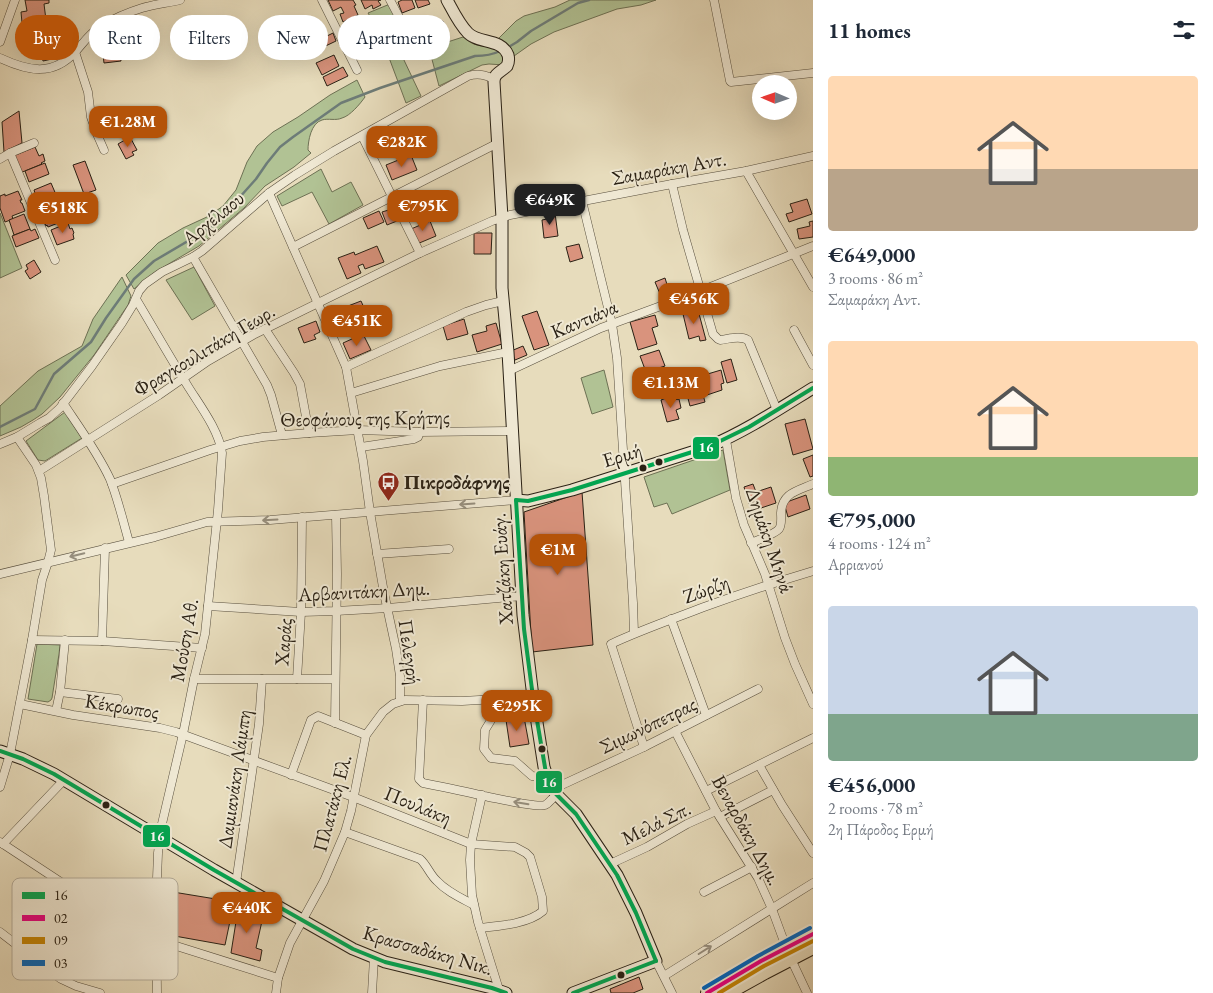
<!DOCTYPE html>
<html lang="en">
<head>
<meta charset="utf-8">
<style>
  :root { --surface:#fff; --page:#f2f2f3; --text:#1f2937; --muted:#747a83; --accent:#b45309 }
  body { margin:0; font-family:"EB Garamond",serif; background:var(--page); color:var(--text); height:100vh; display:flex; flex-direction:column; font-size:19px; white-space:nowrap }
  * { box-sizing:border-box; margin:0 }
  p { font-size:16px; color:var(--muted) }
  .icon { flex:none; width:28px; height:28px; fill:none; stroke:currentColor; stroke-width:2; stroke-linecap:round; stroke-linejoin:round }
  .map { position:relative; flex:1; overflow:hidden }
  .sheet { display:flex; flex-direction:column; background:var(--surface); width:400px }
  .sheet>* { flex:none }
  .banner { position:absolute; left:15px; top:15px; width:475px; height:45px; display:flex; gap:10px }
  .needle { width:32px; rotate:272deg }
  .buttons { position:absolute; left:752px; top:75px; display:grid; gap:10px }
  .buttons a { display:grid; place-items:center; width:45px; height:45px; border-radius:50%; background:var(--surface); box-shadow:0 5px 20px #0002; font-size:25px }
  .price { position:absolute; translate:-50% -42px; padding:0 11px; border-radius:10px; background:var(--accent); color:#fff; font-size:16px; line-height:32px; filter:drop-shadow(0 1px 2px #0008) }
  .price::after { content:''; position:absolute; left:50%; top:30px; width:15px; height:11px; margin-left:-8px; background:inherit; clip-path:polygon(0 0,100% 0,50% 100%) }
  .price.active { background:#222; color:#fff }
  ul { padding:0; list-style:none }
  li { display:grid; align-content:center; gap:10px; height:265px; padding:0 15px }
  li span { display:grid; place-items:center; height:155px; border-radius:5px; color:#555 }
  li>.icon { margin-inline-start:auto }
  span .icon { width:90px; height:90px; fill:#fffc; stroke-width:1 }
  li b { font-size:21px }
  h2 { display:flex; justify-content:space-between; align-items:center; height:60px; padding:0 15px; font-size:21px }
  .tag { padding:0 18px; border-radius:22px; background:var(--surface); box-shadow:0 5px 20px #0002; font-size:18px; line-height:45px }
  .tag.active { background:var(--accent); color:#fff }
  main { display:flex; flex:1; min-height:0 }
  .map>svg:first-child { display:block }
</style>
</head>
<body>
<main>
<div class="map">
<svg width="813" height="993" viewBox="0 0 813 993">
  <rect width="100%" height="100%" fill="#e7dcbc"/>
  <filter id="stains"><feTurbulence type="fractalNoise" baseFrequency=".004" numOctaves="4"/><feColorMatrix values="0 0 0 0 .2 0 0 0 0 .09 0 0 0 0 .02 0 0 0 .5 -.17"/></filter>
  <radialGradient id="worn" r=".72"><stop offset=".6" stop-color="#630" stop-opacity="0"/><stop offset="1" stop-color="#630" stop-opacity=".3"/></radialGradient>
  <!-- green -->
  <g fill="#b1c294" stroke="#6d7154">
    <path d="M570,0h86l-15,5 -24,4 -63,23 -23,12 -17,12 -2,-5 -16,-10 20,-20 8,-5 31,-9z"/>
    <path d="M390,4l24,52 -11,2 18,38 -15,7 -27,-72 -11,-18z"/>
    <path d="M463,37c16,14 24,5 40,14l1,14 -15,-1 -7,1 -43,21 -10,-38z"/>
    <path d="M357,80l8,17c-5,7 -15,19 -23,21 -6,3 -14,0 -20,2 -11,3 -14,21 -14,30l3,3 -17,14 -29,19 -21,22 -45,38 -44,26 -21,17 -8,-14 32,-32 25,-15 26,-12 14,-10 13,-16 11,-28 10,-16 16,-14 25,-15 32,-22z"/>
    <path d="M321,169l11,23 19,-10 12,23 -34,19 -17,-32 -30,14 -5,-10z"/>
    <path d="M0,213l22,55 -22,10z"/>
    <path d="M194,267l21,39 -23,14 -26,-40z"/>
    <path d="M122,277l9,19 -3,9 -34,50 -34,42 -18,17 -9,6 -12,7 -21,9v-30l38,-35 44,-25 11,-27z"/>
    <path d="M604,370l9,37 -21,7 -11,-36z"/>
    <path d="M65,412l17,26 -37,23 -7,-1 -12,-19z"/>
    <path d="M723,450l7,40 -58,24 -5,-11 -13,4 -10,-30z"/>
    <path d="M37,644l23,1 -1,9 -7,44 -1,2 -3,2 -20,-3z"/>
  </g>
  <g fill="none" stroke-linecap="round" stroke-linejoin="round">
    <!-- stream -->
    <g stroke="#6d7c78" stroke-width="2.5">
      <path d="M507,48l10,-6 14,-11 47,-28 11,-3"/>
      <path d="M0,427l35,-18 19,-35 37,-32 15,-24 28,-39 20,-18 56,-33 29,-30 17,-19 11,-16 13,-16 13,-10 48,-34 39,-15 95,-32c9,0 17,-1 25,-5"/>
    </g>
  </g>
  <!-- building -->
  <g fill="#d9937d" stroke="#292014">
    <path d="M25,0h24v3l-5,1 2,16 -24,3 -1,-11 6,-1z"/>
    <path d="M328,0h25l3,5 -2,1 4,9 -15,7 -3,-8 4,-1 -3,-6 -8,4z"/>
    <path d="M361,0h20l-3,1 3,4 -8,4 -1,-4 -7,4z"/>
    <path d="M402,0h10l3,8 -13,5 -4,-11z"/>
    <path d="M415,0h13l2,4 -12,4z"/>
    <path d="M366,17l7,16 -22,9 -7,-15z"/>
    <path d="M443,21l5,12 -13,5 -5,-12z"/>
    <path d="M41,27l5,22 -18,5 -4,-13 -6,2 -2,-9z"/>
    <path d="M323,33l2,4 8,-4 3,8 -25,12 -6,-12z"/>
    <path d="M128,41l2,11 -10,1 1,8 -17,2 -2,-16 16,-3v-2z"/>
    <path d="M50,50l2,9 -9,2 -2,-9z"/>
    <path d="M334,55l5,11 -17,9 -6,-12z"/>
    <path d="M343,67l5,9 -21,10 -4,-9z"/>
    <path d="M19,111l3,32 -18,9 -2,-30z"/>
    <path d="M113,112l5,21 -17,4 -5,-21z"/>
    <path d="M130,137l7,13 -5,2 2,3 -8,4 -8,-15z"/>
    <path d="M35,147l4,9 4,-2 2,7 -4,2 1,1 -22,9 -7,-17z"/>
    <path d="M411,155l6,15 -25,10 -6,-15z"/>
    <path d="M85,161l11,29 -12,4 -11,-29z"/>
    <path d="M45,163l4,11 -20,8 -4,-11z"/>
    <path d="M51,183l6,14 -18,8 -5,-15z"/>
    <path d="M18,191l4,9h-2l1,3h1l3,8 -13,5 1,3 -8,3 -5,-14v-12l5,-2v2z"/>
    <path d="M59,197l4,11 -19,8 -1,-3 -2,1 -3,-7 1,-1v-1z"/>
    <path d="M807,199l5,15 -23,8 -3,-8 7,-2 -3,-8z"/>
    <path d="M63,208l5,11 -20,8 -1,-2 -1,1 -3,-7 2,-1 -1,-2z"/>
    <path d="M392,209l5,12 -10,4 -5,-13z"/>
    <path d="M379,211l5,11 -16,7 -5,-11z"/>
    <path d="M547,213h8l3,23 -14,2 -2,-18 5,-1z"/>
    <path d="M24,214l6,15 -16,6 -5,-15z"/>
    <path d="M430,221l6,15 -19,8 -6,-15z"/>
    <path d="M813,221v16l-14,2 -2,-10 13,-3 -1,-4z"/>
    <path d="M68,223l2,6 2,-1 2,5 -1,1 1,5 -17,6 -6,-15z"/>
    <path d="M30,229l1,2 4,-2 4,9 -23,9 -4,-11z"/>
    <path d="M474,233h18l-1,21h-17z"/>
    <path d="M579,244l4,14 -13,4 -4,-15z"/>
    <path d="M377,246l7,16 -19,7 -2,-5 -5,2 3,7 -14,6 -9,-21 16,-6 1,3z"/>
    <path d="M34,260l7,12 -11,7 -5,-8 3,-2 -2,-4z"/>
    <path d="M665,278l4,13 -9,3 -5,-12z"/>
    <path d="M686,286l2,6 -16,5 -2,-7z"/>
    <path d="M361,301l8,18 -13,6 -8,-19z"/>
    <path d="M698,310l8,30 -6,1 -1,-5 -10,3 -6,-25z"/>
    <path d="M537,311l12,34 -15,5 -12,-34z"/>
    <path d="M655,315l3,11 -6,2 5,16 -19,6 -8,-28z"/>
    <path d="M464,319l4,15 -21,6 -4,-14z"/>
    <path d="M316,321l4,11 -6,3 2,4 -12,4 -6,-15z"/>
    <path d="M496,323l6,21 -25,8 -5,-17 15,-4 -1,-5z"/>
    <path d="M363,334l8,16 -21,9 -7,-16z"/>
    <path d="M523,346l4,9 -12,5 -4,-9z"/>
    <path d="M659,350l6,16 -19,6 -6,-16z"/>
    <path d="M731,359l6,21 -10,3 -6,-21z"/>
    <path d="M721,370l3,13 -3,1 1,6 -15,5 -6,-19z"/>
    <path d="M700,384l5,18 -15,4 -5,-19z"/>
    <path d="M671,396l2,4 6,-1 2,9 -5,2 3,9 -12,3 -6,-22z"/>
    <path d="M805,419l8,30 -20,6 -8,-31z"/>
    <path d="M813,455v21l-3,1 -7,-18z"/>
    <path d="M753,484l3,8 15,-5 5,16 -18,6 -2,-8 -7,3 -5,-17z"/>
    <path d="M582,492l11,153 -61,7 -8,-140z"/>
    <path d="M806,495l4,14 -22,8 -4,-14z"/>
    <path d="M524,717l5,27 -19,3 -4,-27z"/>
    <path d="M173,892l61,10 -9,43 -56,-10z"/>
    <path d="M249,908l12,6 -1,5 2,2 -6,27 6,2 -2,11 -29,-8 7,-44 9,1z"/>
    <path d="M639,977l4,12 -10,4h-22l-1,-4z"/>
  </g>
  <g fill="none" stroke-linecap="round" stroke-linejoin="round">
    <defs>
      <g id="street">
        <path d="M322,0l35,70"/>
        <path d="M390,0l9,17"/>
        <path d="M714,0l16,81 1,1 82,-9"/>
        <path d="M0,42l15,-42"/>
        <path d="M75,52l13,40 3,25 6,17 7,16"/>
        <path d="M0,58c28,13 53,19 76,-7 8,-9 14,-18 25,-25 12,-7 28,-14 41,-18 13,-4 26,-5 38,-8"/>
        <path d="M362,136l58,117"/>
        <path d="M10,153l45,107"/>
        <path d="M0,159l10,-6 24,-10"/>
        <path d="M746,171l67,116"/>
        <path d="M672,184l11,46 30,104 5,5 2,1c9,-1 20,-5 28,0l29,70"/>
        <path d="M269,193l77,174 17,94 7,51 14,81 12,56 4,27v25"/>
        <path d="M582,201l30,123 5,34 16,245 1,30"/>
        <path d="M293,247l205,-104"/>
        <path d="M193,257l74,128 4,10 11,40"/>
        <path d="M136,299c18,30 35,60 53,89 12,19 30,43 33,65l-4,57 -13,124 -11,45 -11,55 -22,94 -3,25 -2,51 1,89"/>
        <path d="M265,329l29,44 6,11 9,49"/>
        <path d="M794,330l19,35"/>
        <path d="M346,367l120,-55 20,-7 17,-4"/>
        <path d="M509,371l92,-43 87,-32 125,-50"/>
        <path d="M351,393l89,-27 68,-14"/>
        <path d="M63,403c16,24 35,50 47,76 8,20 13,42 19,63"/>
        <path d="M726,440l10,58 8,27 21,49 20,64 10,26 18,40"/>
        <path d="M0,444l17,-7 23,-14 9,-5 11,-10 32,-42 30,-43 11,-18 6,-14 6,-7 17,-12 31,-15 9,-6 67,-58 26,-18 39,-24 134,-75c10,-3 17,-1 26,3"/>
        <path d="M361,447l53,-8 4,-2 2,-5"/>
        <path d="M39,471l120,-76 49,-34 45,-26 167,-82 72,-32 18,-6 162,-31 74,-13 67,-15"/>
        <path d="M112,484l98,-34 30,-9 23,-4 46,-4 49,-3 62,2 92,-1"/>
        <path d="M751,543c7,-3 24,-9 28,-14 3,-4 2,-11 2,-16 1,-20 16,-22 32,-29"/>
        <path d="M377,554l72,-5"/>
        <path d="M0,574l155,-37 52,-15 63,-2 246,-20"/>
        <path d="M208,606l93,6 35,-1 52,-3 134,-12"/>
        <path d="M671,619l35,96"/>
        <path d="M32,640l70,1 100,7"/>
        <path d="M102,641l3,-93"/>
        <path d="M194,679h141"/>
        <path d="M297,679l4,-67 1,-95"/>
        <path d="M60,692l58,7"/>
        <path d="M515,698l-22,19 -8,13 -1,19 7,9 24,3 17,15 16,2"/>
        <path d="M423,700l-4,79 4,4c20,4 40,8 61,13 12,2 51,12 61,9 5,-2 7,-8 12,-10"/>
        <path d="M20,704l53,11 87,13 16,4 177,65 118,47 44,3 11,6 4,4 12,40 1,14c-15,13 -44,15 -63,17"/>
        <path d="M56,711l4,-19 5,-52"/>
        <path d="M335,723l2,-149 -1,-59"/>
        <path d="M675,731l41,80 42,67 14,31 14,38"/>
        <path d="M644,747l-33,-103c30,-14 62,-25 93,-37 36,-13 72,-25 109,-36"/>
        <path d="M759,765l23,40 31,48"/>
        <path d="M291,775l20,-55 7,-4 48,19"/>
        <path d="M0,787l10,-33 22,-114 10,-60 6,-18 3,-12 -7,-54 -3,-18 -5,-13 -19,-28"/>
        <path d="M553,789l91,-42 114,-58"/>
        <path d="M706,791l107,-53"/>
        <path d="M482,795l-11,49 -1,16 2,35 6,27 22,71"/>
        <path d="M720,817l53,-27"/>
        <path d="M345,832l75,27c7,6 10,16 17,22 10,11 24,17 37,24"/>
        <path d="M0,842l111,73 32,18 27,11 108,34"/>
        <path d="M3,844l61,-64"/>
        <path d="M610,864l37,-17 40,-23 29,-13"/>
        <path d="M236,883l23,-159 3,-45"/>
        <path d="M704,892l48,-25"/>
        <path d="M0,932l61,47 15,7 24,7"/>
        <path d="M791,959l16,34"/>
        <path d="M656,961l16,32"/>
        <path d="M664,976l149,-93"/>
        <path d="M276,993l2,-15 12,-35 34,-62 21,-49 6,-21 15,-76 17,-23 10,-8 12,-4 57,1 71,-4"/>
        <path d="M372,993l2,-35"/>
      </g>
      <g id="secondary">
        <path d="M447,0c6,11 12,24 21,33 11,11 33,5 40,22 1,4 1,7 -1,11 -6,6 -13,7 -13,16l8,136v70l6,64 15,263 10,82 11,70 6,18 6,9 20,20 41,61 19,38 20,48 -83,32"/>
        <path d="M516,500l12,1 44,-11 136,-43c38,-16 71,-38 105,-59"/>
        <path d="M0,751l23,8 31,15 160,96 139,79 32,13 107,26 14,5"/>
      </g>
      <g id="primary">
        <path d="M707,993l54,-32 52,-27"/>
        <path d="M729,993l36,-20 48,-25"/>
      </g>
    </defs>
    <!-- street casing -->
    <use href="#street" stroke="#584f3e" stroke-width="9"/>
    <!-- secondary casing -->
    <use href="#secondary" stroke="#292014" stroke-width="13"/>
    <!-- primary casing -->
    <use href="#primary" stroke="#292014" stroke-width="14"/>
    <!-- street -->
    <use href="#street" stroke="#efe8d3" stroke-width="8"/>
    <!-- secondary -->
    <use href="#secondary" stroke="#efe8d3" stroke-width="11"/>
    <!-- primary -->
    <use href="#primary" stroke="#e7dcbc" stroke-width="12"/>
    <defs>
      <g id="bus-1">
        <path d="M516,500l8,129 9,68 13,76 4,12 6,9 20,20 41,61 19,38 20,48"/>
        <path d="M516,500l12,1 44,-11 136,-43 41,-20 64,-39"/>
        <path d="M0,751l23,8 31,15 160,96 139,79 32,13 107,26 14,5"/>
        <path d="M573,993l83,-32"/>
      </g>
      <path id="bus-2" d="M707,993l54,-32 52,-27"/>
      <path id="bus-3" d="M719,993l45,-27 49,-25"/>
      <path id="bus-4" d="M704,988l54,-32 52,-28"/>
    </defs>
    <!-- bus-1 casing -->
    <use href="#bus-1" stroke="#efe8d3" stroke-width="8"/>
    <!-- bus-2 casing -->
    <use href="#bus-2" stroke="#efe8d3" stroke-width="8"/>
    <!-- bus-3 casing -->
    <use href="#bus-3" stroke="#efe8d3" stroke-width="8"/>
    <!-- bus-4 casing -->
    <use href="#bus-4" stroke="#efe8d3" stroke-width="8"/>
    <!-- bus-1 -->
    <use href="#bus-1" stroke="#00a651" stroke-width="4"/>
    <!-- bus-2 -->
    <use href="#bus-2" stroke="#e5007d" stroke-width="4"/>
    <!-- bus-3 -->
    <use href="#bus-3" stroke="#c48405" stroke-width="4"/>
    <!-- bus-4 -->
    <use href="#bus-4" stroke="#0065bd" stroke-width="4"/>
  </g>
  <!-- one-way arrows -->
  <defs><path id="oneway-shaft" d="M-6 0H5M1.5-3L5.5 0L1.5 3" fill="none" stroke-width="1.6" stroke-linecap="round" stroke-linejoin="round" transform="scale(1.25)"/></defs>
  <g stroke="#968e7d">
    <use href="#oneway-shaft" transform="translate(467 504) rotate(176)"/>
    <use href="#oneway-shaft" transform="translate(270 520) rotate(177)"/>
    <use href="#oneway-shaft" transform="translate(77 555) rotate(167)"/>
    <use href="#oneway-shaft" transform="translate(521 803) rotate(-171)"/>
    <use href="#oneway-shaft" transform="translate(705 950) rotate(-32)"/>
  </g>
  <!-- icons -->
  <defs>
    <symbol id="bus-pin" viewBox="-11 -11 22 30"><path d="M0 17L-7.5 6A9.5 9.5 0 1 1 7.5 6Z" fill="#8f2418" stroke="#efe8d3"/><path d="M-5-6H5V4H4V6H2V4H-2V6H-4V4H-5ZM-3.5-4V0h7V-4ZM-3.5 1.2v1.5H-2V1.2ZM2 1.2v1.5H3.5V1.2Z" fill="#fff"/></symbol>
  </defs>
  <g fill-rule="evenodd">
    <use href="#bus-pin" x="376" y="470" width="25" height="34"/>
  </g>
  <!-- markers -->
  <g fill="#292014" stroke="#efe8d3" stroke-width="2">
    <circle cx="659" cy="462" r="4.5"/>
    <circle cx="643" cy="468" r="4.5"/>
    <circle cx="542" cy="749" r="4.5"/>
    <circle cx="106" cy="805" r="4.5"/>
    <circle cx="621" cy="975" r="4.5"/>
  </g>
  <g text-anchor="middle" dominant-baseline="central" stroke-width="4" stroke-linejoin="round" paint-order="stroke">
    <!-- street labels -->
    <g font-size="20" fill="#292014" stroke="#efe8d3">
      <text transform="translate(669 168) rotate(-10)">Σαμαράκη Αντ.</text>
      <text transform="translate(213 218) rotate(-39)">Αρχέλαου</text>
      <text transform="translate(584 319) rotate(-23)">Καντιάνα</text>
      <text transform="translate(204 350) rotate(-31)">Φραγκουλιτάκη Γεωρ.</text>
      <text transform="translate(365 418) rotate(-1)">Θεοφάνους της Κρήτης</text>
      <text transform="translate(622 455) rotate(-17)">Ερμή</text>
      <text transform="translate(770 540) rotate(71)">Δημάκη Μηνά</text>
      <text transform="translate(502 569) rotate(-94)">Χατζάκη Ευάγ.</text>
      <text transform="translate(706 589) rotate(-20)">Ζώρζη</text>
      <text transform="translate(364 591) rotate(-3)">Αρβανιτάκη Δημ.</text>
      <text transform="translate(184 640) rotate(-80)">Μούση Αθ.</text>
      <text transform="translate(283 642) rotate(-86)">Χαράς</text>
      <text transform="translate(410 652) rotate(82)">Πελεγρή</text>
      <text transform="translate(122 706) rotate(9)">Κέκρωπος</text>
      <text transform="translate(648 725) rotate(-26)">Σιμωνόπετρας</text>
      <text transform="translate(234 779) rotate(-82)">Δαμιανάκη Λάμπη</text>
      <text transform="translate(332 803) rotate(-75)">Πλατάκη Ελ.</text>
      <text transform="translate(418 805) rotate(22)">Πουλάκη</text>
      <text transform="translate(656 823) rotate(-26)">Μελά Σπ.</text>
      <text transform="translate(747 830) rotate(61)">Βεναρδάκη Δημ.</text>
      <text transform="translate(428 950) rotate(16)">Κρασσαδάκη Νικ.</text>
    </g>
    <!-- poi labels -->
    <g font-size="20" font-weight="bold" fill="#292014" stroke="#efe8d3" text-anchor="start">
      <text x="404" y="482">Πικροδάφνης</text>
    </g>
  </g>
  <!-- legend -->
  <rect x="12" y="878" width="166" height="102" rx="8" fill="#efe8d3" stroke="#b4ac9a" stroke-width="1"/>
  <rect x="22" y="892" width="23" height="7" fill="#00a651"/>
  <rect x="22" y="915" width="23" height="6" fill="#e5007d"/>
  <rect x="22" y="937" width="23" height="7" fill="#c48405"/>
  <rect x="22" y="960" width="23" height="6" fill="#0065bd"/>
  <g font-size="14" fill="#292014">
    <text x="54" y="900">16</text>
    <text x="54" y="923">02</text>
    <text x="54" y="945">09</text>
    <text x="54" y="968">03</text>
  </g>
  <g stroke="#efe8d3" stroke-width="2">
    <rect x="692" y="436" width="28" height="24" rx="5" fill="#00a651"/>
    <rect x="535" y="770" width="28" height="24" rx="5" fill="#00a651"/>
    <rect x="142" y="824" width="29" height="24" rx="5" fill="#00a651"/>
  </g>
  <g font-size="14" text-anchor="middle" font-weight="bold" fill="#fff">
    <text x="706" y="452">16</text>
    <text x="549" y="787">16</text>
    <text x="157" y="841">16</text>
  </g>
  <rect width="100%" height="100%" filter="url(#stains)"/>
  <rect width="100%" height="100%" fill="url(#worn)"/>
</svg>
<div class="buttons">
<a><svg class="needle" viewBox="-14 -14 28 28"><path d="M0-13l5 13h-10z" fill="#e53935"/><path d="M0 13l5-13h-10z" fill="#747a83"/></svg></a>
</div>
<b class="price" style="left:128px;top:148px">€1.28M</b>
<b class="price" style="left:402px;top:168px">€282K</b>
<b class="price active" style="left:550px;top:226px">€649K</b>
<b class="price" style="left:423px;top:232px">€795K</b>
<b class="price" style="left:63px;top:234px">€518K</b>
<b class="price" style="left:694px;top:325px">€456K</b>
<b class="price" style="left:357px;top:347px">€451K</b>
<b class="price" style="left:671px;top:409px">€1.13M</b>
<b class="price" style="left:558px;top:576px">€1M</b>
<b class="price" style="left:517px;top:732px">€295K</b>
<b class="price" style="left:247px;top:934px">€440K</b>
<div class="banner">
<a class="tag active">Buy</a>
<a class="tag">Rent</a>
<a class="tag">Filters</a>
<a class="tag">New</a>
<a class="tag">Apartment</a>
</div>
</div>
<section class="sheet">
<h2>11 homes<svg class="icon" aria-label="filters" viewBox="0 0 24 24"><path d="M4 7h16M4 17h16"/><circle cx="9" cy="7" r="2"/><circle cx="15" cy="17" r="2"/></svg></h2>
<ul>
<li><span style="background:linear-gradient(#ffd9b3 60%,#b9a48a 0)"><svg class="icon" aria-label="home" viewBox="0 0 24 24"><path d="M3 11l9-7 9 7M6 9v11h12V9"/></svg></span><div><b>€649,000</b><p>3 rooms · 86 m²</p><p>Σαμαράκη Αντ.</p></div></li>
<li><span style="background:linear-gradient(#ffd9b3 75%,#8fb573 0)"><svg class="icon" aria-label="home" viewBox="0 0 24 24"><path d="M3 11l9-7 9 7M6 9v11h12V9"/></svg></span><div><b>€795,000</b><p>4 rooms · 124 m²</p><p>Αρριανού</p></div></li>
<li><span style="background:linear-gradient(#c9d6e8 70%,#7fa58c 0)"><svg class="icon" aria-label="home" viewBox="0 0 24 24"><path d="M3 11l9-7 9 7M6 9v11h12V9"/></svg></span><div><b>€456,000</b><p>2 rooms · 78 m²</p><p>2η Πάροδος Ερμή</p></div></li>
</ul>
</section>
</main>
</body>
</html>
